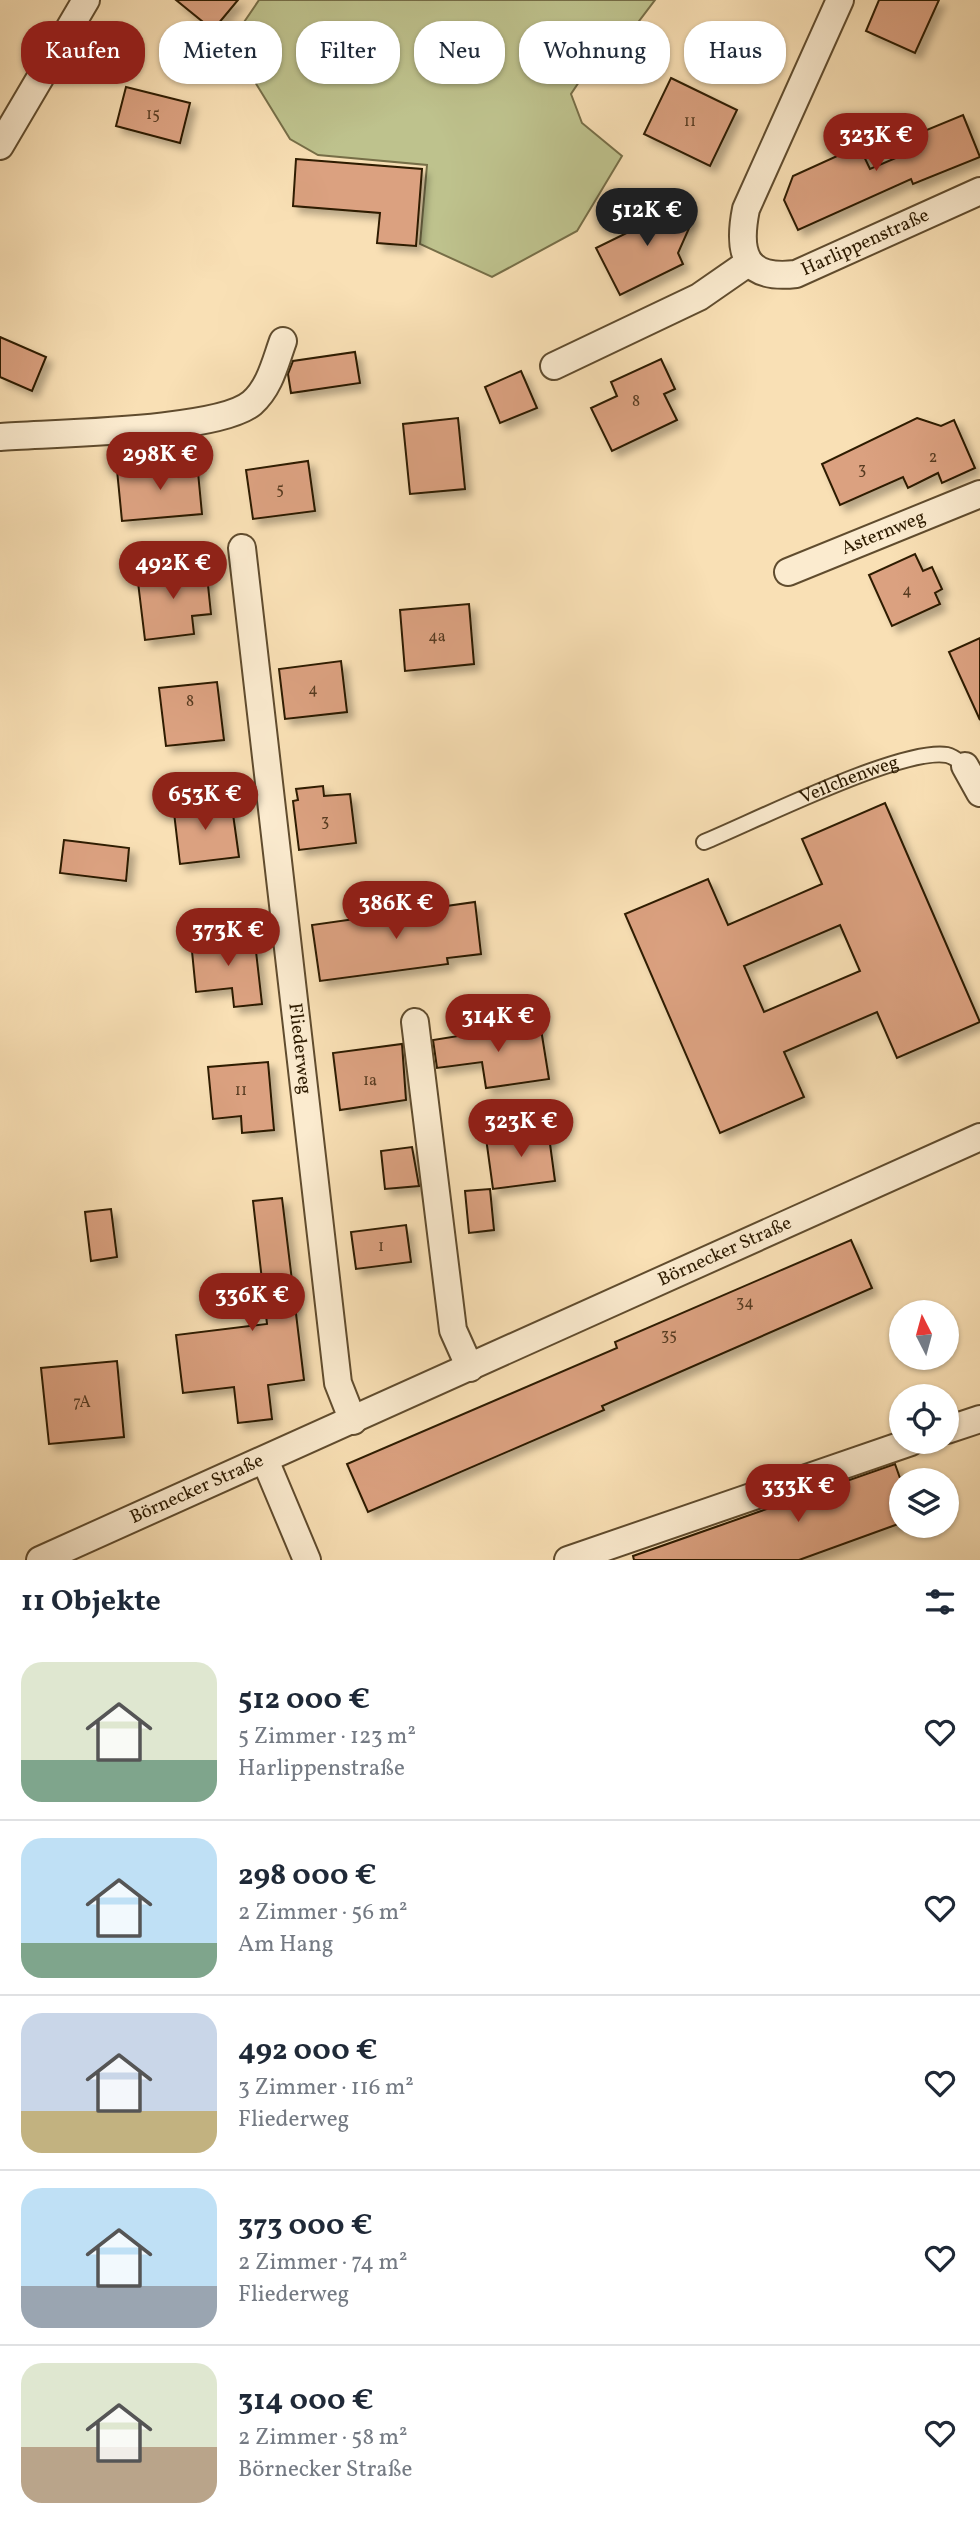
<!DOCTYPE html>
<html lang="de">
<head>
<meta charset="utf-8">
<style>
  :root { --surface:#fff; --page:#f2f2f3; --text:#1f2937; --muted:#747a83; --line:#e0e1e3; --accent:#8f2418 }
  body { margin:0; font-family:Vollkorn,serif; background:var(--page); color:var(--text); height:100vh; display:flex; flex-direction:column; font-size:26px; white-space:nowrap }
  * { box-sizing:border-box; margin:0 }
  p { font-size:23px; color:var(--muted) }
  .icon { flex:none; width:38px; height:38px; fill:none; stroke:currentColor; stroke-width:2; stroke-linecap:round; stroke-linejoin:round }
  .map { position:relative; height:1560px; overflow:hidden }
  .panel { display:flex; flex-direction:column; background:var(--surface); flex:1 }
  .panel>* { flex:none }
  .banner { position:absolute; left:21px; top:21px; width:938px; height:63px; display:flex; gap:14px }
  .needle { width:46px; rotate:354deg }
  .buttons { position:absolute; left:889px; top:1300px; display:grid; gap:14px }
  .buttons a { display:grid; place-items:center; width:70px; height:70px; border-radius:50%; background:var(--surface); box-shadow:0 2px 5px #0004; font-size:35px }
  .price { position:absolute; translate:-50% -60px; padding:0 16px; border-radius:24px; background:var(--accent); color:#fff; font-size:23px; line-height:46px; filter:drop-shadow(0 2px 4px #0008) }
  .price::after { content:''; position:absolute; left:50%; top:42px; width:21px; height:16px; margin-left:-10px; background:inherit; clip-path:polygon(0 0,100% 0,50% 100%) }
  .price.on { background:#222; color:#fff }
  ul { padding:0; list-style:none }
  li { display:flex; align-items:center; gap:21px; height:175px; padding:0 21px }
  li+li { border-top:2px solid var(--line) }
  li span { display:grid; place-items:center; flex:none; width:196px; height:140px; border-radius:21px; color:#555 }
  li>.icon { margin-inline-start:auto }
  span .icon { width:84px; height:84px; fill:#fffc; stroke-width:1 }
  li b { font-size:30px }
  h2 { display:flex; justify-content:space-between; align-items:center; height:84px; padding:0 21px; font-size:30px }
  .pill { padding:0 24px; border-radius:28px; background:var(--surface); box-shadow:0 2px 5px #0004; font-size:24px; line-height:63px }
  .pill.on { background:var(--accent); color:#fff }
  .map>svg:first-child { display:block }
</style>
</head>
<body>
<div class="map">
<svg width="980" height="1560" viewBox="0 0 980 1560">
  <defs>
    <filter id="shadow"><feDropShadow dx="6" dy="6" stdDeviation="3.5" flood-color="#0004"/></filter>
  </defs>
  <rect width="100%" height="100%" fill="#f9e0b5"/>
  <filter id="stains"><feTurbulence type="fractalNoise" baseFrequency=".00286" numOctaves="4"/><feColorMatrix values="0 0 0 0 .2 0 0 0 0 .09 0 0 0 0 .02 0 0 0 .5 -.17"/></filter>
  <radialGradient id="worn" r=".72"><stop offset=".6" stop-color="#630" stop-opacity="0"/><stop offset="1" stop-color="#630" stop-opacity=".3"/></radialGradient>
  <!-- green -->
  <path fill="#bec28d" stroke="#766e47" stroke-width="2" d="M259,0h396l-47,62 -25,14 -12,18 11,29 40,33 -45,75 -85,46 -72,-33 7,-79 -109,-10 -28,-16 -51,-83 1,-28z"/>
  <!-- building -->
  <g fill="#dba180" stroke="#2d1b01" stroke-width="2" fill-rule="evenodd" filter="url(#shadow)">
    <path d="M176,0h62l-25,30z"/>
    <path d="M879,0h60l-24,53 -49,-22z"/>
    <path d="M671,78l66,32 -27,56 -66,-32z"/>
    <path d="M126,87l64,16 -10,40 -64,-17z"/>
    <path d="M963,115l17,42 -67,27 -2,-5 -113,51 -14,-30 9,-24 66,-30 11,23 47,-20 -5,-13z"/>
    <path d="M296,159l126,10 -6,77 -39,-3 3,-30 -87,-7z"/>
    <path d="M655,199l39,18 -16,36 5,11 -63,31 -24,-47 47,-23z"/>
    <path d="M0,337l46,20 -14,34 -32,-14z"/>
    <path d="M355,352l5,31 -69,10 -3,-19 5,-13z"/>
    <path d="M661,359l14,30 -11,5 13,26 -65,31 -21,-43 26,-12 -6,-14z"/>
    <path d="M521,371l16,37 -37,15 -15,-36z"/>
    <path d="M458,418l7,71 -55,5 -7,-70z"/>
    <path d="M917,418l24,8 13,-6 21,48 -33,15 -4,-10 -30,15 -5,-11 -63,28 -18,-41z"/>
    <path d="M308,461l7,50 -62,8 -7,-49z"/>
    <path d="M197,462l5,52 -80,7 -5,-51z"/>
    <path d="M915,554l8,17 9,-4 10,22 -7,4 5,11 -48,22 -23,-51z"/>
    <path d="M206,566l5,48 -19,2 2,18 -49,6 -8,-66z"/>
    <path d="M469,604l5,60 -69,7 -5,-61z"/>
    <path d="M980,638v82l-31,-68z"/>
    <path d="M341,661l6,51 -62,7 -6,-50z"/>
    <path d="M217,682l7,58 -58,6 -7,-58z"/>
    <path d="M323,786l1,10 26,-2 6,49 -57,7 -6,-49 5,-1 -2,-11z"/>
    <path d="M213,800l1,10 18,-3 7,50 -59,7 -7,-60z"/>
    <path d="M885,803l95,219 -83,36 -20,-46 -93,40 20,45 -84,36 -95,-219 83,-35 20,46 94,-41 -20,-45zM840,925l20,46 -96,41 -20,-46z"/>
    <path d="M64,840l65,8 -3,33 -66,-8z"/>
    <path d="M475,902l6,52 -34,4 1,6 -128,17 -8,-56z"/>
    <path d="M254,934l8,70 -28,3 -2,-19 -36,4 -5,-51z"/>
    <path d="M540,1023l9,56 -63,9 -4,-26 -45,6 -4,-28z"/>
    <path d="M402,1044l4,56 -66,10 -7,-57z"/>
    <path d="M268,1062l6,68 -32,3 -1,-17 -28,3 -5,-52z"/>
    <path d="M548,1129l7,52 -62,8 -7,-51z"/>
    <path d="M412,1147l7,39 -34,3 -4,-38z"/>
    <path d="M490,1189l4,41 -25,3 -4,-42z"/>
    <path d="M282,1198l22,182 -36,5 4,34 -34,4 -4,-36 -51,6 -7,-58 91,-11 -14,-123z"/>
    <path d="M111,1209l6,48 -26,4 -6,-49z"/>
    <path d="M406,1225l5,37 -55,7 -5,-37z"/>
    <path d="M851,1240l21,48 -270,118 2,4 -236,102 -21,-48 270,-116 -2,-6z"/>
    <path d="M117,1361l7,76 -75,7 -8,-76z"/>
    <path d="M895,1464l6,17v42l-102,37h-165l-1,-4z"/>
  </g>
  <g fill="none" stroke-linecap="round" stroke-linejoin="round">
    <defs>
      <g id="service">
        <path id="s1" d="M704,842c49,-20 198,-95 243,-87 6,1 13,7 18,11"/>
      </g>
      <g id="minor">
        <path id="s2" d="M840,0l-94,209c-9,45 -1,71 50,65l184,-83"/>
        <path d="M0,146l86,-146"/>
        <path d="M554,366l145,-69 49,-34"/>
        <path d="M0,437c51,-4 218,-5 252,-34 18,-16 23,-40 31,-62"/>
        <path id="s3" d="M242,548l96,835 15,38"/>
        <path id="s4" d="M788,572l192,-78"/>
        <path d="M965,766l15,27"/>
        <path d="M415,1022l38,308 17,38"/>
        <path d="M947,1430l33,-11"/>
        <path d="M265,1460l42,100"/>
        <path id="s5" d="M40,1560l940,-423"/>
        <path d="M568,1560l343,-118"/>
      </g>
    </defs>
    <!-- service casing -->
    <use href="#service" stroke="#604c2e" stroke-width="18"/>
    <!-- minor casing -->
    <use href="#minor" stroke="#604c2e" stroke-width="30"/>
    <!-- service -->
    <use href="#service" stroke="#fbebcf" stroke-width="14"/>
    <!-- minor -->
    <use href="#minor" stroke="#fbebcf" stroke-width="26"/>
  </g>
  <g text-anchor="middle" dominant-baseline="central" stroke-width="5" stroke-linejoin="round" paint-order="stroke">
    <!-- number labels -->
    <g font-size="16" fill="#583c21">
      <text x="153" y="115">15</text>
      <text x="690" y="122">11</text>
      <text x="636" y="402">8</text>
      <text x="933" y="458">2</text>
      <text x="862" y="470">3</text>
      <text x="280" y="490">5</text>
      <text x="907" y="591">4</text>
      <text x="437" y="637">4a</text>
      <text x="313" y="690">4</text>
      <text x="190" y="702">8</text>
      <text x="325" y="822">3</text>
      <text x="370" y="1081">1a</text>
      <text x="241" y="1091">11</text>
      <text x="381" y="1247">1</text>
      <text x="745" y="1303">34</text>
      <text x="669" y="1336">35</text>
      <text x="82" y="1403">7A</text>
    </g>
    <!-- street labels -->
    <g font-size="19" fill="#2d1b01" stroke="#fbebcf">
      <text stroke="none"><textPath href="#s2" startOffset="410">Harlippenstraße</textPath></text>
      <text stroke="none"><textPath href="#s4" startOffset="103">Asternweg</textPath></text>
      <text stroke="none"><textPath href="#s1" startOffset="158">Veilchenweg</textPath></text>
      <text stroke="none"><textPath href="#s3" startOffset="504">Fliederweg</textPath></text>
      <text stroke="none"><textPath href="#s5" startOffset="751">Börnecker Straße</textPath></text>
      <text stroke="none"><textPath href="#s5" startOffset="172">Börnecker Straße</textPath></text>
    </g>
  </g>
  <rect width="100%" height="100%" filter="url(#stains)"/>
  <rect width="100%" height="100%" fill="url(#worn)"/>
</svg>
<div class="buttons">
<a><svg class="needle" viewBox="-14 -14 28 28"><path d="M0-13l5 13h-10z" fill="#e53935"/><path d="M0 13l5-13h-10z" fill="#747a83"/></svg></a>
<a><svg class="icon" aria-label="locate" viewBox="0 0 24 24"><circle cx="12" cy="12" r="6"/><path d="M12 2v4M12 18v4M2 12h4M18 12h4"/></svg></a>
<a><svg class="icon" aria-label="layers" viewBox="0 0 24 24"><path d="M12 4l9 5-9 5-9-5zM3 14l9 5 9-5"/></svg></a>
</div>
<b class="price" style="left:876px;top:173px">323K €</b>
<b class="price on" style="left:647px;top:248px">512K €</b>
<b class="price" style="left:160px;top:492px">298K €</b>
<b class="price" style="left:173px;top:601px">492K €</b>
<b class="price" style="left:205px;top:832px">653K €</b>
<b class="price" style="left:396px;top:941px">386K €</b>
<b class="price" style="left:228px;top:968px">373K €</b>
<b class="price" style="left:498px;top:1054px">314K €</b>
<b class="price" style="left:521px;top:1159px">323K €</b>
<b class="price" style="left:252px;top:1333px">336K €</b>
<b class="price" style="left:798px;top:1524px">333K €</b>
<div class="banner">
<a class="pill on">Kaufen</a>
<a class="pill">Mieten</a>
<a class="pill">Filter</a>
<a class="pill">Neu</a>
<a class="pill">Wohnung</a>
<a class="pill">Haus</a>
</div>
</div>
<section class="panel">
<h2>11 Objekte<svg class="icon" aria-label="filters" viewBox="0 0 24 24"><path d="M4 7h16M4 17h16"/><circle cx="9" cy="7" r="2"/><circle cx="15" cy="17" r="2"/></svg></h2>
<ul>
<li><span style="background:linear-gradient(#dfe7d0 70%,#7fa58c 0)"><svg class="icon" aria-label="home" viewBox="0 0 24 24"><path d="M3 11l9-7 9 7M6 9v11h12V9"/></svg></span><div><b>512 000 €</b><p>5 Zimmer · 123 m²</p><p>Harlippenstraße</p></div><svg class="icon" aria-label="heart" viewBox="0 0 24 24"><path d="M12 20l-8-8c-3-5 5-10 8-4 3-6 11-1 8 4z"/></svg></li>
<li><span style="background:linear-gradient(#bfe0f5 75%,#7fa58c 0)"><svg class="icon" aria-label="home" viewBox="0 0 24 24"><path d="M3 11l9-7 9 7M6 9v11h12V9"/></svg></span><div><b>298 000 €</b><p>2 Zimmer · 56 m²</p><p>Am Hang</p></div><svg class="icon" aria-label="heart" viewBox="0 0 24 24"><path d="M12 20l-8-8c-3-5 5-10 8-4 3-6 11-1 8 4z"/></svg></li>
<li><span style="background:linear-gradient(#c9d6e8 70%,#c2b280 0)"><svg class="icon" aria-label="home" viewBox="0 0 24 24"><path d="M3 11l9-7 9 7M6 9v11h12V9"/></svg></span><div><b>492 000 €</b><p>3 Zimmer · 116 m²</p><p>Fliederweg</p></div><svg class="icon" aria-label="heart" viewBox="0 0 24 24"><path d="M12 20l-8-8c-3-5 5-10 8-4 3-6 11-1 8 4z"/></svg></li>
<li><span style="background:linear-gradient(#bfe0f5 70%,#9aa5b1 0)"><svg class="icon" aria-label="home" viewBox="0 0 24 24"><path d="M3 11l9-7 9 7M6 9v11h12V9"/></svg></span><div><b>373 000 €</b><p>2 Zimmer · 74 m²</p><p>Fliederweg</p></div><svg class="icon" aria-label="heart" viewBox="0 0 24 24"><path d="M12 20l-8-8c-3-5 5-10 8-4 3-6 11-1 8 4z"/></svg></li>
<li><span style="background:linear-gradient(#dfe7d0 60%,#b9a48a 0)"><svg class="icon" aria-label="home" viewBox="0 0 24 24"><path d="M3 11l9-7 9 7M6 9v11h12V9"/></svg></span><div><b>314 000 €</b><p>2 Zimmer · 58 m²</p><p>Börnecker Straße</p></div><svg class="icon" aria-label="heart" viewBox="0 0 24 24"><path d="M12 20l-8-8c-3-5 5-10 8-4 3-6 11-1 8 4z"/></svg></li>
</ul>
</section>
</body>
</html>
